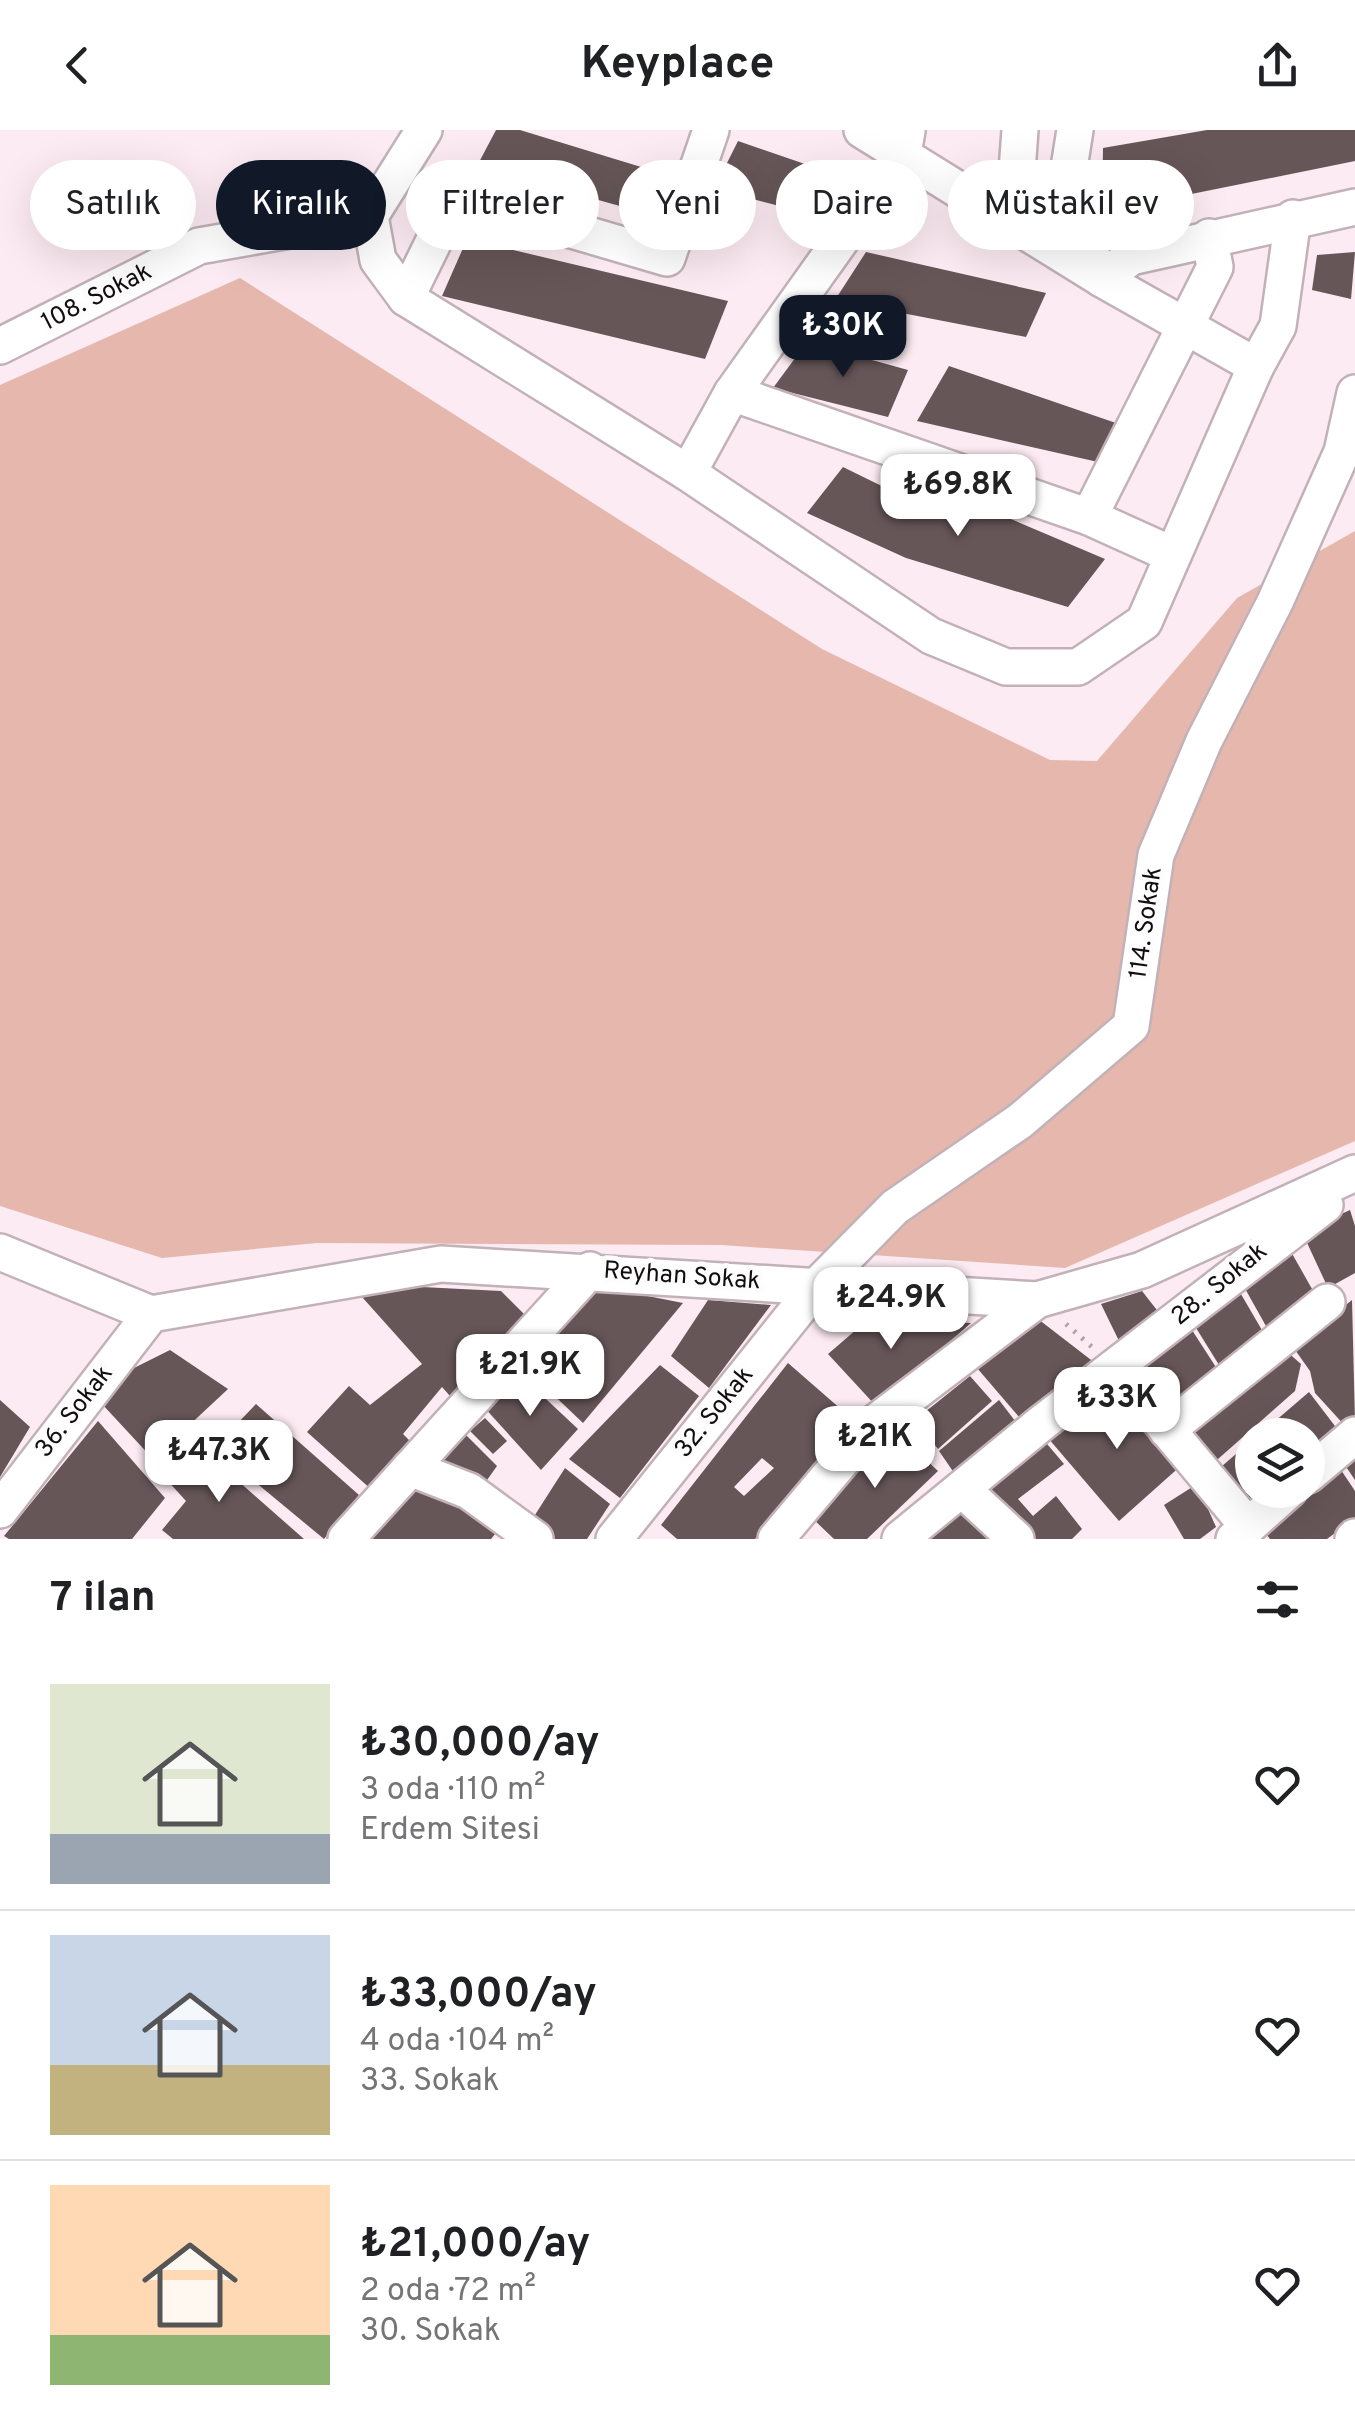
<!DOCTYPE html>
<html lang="tr">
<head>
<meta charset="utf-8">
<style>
  :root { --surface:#fff; --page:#f6f6f6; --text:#202124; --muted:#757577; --line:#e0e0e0; --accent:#111827 }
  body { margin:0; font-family:Overpass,sans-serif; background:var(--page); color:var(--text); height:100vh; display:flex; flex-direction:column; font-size:38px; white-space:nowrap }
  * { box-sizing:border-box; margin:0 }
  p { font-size:32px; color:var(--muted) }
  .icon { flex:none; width:55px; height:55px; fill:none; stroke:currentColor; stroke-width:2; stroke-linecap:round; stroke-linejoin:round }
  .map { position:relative; height:1409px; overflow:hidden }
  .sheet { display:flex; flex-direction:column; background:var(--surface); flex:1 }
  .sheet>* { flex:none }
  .top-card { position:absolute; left:30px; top:30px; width:1295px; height:90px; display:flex; gap:20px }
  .fabs { position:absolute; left:1235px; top:1288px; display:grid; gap:20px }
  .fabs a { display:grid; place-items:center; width:90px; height:90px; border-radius:50%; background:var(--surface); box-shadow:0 10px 40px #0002; font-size:50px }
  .price { position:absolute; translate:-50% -85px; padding:0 22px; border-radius:20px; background:#fff; color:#222; font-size:32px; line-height:65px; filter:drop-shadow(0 2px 5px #0008) }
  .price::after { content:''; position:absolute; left:50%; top:60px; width:30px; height:22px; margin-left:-15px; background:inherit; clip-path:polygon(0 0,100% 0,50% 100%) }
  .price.active { background:var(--accent); color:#fff }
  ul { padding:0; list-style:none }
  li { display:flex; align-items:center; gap:30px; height:250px; padding:0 50px }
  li+li { border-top:2px solid var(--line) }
  li span { display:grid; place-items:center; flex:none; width:280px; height:200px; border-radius:0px; color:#555 }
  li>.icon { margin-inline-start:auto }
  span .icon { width:120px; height:120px; fill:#fffc; stroke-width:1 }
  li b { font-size:42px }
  h2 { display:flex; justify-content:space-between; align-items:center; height:120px; padding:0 50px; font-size:42px }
  .pill { padding:0 35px; border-radius:45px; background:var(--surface); box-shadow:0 10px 40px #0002; font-size:35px; line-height:90px }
  .pill.active { background:var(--accent); color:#fff }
  header { display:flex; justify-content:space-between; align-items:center; height:130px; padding:0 50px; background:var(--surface); font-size:45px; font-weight:700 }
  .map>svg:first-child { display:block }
</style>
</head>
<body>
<header><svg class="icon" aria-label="back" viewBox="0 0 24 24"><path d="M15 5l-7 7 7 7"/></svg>Keyplace<svg class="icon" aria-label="share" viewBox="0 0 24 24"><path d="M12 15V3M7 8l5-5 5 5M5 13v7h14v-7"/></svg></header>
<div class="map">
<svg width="1355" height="1409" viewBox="0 0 1355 1409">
  <rect width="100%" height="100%" fill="#fcebf2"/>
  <!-- green -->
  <path fill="#e5b7ad" d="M240,148l582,371 228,111 47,1 140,-163 118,-67v610l-290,127 -344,-23 -404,-2 -155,15 -162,-52v-821z"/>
  <!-- building -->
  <g fill="#665658" fill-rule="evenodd">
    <path d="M496,0h24l144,44 -12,41 -175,-49z"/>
    <path d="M1207,0h148v31l-253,51 1,-64z"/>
    <path d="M738,11l90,31 -21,41 -93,-24z"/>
    <path d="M467,109l261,62 -23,58 -263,-63z"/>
    <path d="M866,122l180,41 -20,44 -191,-37z"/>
    <path d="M1355,122l-4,47 -39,-9 5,-35z"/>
    <path d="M807,212l101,28 -20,47 -115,-29z"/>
    <path d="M949,236l167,57 -18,39 -181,-41z"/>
    <path d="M843,337l55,27 101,20 106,45 -37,48 -162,-49 -99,-45z"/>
    <path d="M1350,1080l5,16v47l-27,15 -26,-56z"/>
    <path d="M1290,1120l26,46 -45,39 -28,-50z"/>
    <path d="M402,1156l99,5 23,23 -74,82 -8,-9 -39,47 9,9 -39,48 -66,-59 42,-46 21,19 52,-41 -60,-67z"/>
    <path d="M597,1156l86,17 -100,120 -62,-59z"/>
    <path d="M1238,1159l28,48 -42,36 -31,-50z"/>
    <path d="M1142,1161l18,23 -39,31 -20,-41z"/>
    <path d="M708,1170l63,5 -62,83 -38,-32z"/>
    <path d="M1352,1170l3,121 -8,7 -32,-35 -5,-22 -17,-24z"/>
    <path d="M871,1187l100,6 -95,83 -48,-52z"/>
    <path d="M1038,1189l57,44 -70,61 -48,-56z"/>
    <path d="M1190,1197l31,48 -56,44 -35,-43z"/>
    <path d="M170,1220l58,39 -75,70 -51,-55 30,-35z"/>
    <path d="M1285,1220l16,14 -6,27 -86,76 -28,-34z"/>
    <path d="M788,1233l70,61 -103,115h-78l-16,-14zM762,1328l12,10 -30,28 -10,-9z"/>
    <path d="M660,1235l39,31 -79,102 -51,-39z"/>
    <path d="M515,1240l63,59 -37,41 -59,-65z"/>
    <path d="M970,1246l22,25 -54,48 -23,-29z"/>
    <path d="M1118,1255l66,78 -65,58 -71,-83z"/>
    <path d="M1309,1262l29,38 -30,26v-21h-49z"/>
    <path d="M0,1270l30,27 -30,50z"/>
    <path d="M999,1270l23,30 -61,53 -22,-32z"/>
    <path d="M256,1274l103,91 -35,44 -110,-91z"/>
    <path d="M485,1288l22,23 -14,13 -23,-23z"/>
    <path d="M98,1291l67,77 -33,41h-123l-5,-3z"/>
    <path d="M895,1301l43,40 -71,68h-33l-24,-23z"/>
    <path d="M465,1304l32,32 -17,24 -40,-28z"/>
    <path d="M1042,1308l22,26 -46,35 15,17 23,-20 26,33 -10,10h-42l-47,-52z"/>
    <path d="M1252,1310v50h16l-23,20 -32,-36z"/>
    <path d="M196,1314l108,95h-131l-11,-9 24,-29 -20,-22z"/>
    <path d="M1355,1317v33l-15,-22z"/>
    <path d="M1337,1334l18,27v27l-28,21h-57l-10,-13z"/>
    <path d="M565,1338l45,36 -23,35h-32l-22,-21z"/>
    <path d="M1197,1354l19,43 -16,12h-16l-20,-34z"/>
    <path d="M403,1360l52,7 45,31 -9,11h-128z"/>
    <path d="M963,1376l33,33h-72z"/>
  </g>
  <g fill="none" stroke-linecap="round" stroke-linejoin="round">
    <defs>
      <g id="minor">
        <path d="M862,0l240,149 29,-22 224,-50"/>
        <path d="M370,86l8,44 28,38 282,175 243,163 75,31h72l66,-45 112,-256 -154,-87 -37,-86 10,-63"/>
        <path d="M370,86l54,-86"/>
        <path d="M1013,96l7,-96"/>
        <path d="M406,168l50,-102 211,62 44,-128"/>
        <path d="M0,216l199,-100 171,-30"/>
        <path d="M1256,236l22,-40 15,-108"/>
        <path d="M732,263l357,124 84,38"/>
        <path d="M688,343l44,-80 171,-240 4,-22"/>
        <path d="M1089,387l126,-250 -6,-30"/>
        <path d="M0,1122l151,62 290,-50 596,36 105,-30 213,-97"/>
        <path d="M1115,1237l132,158"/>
        <path d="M1167,1300l160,-128"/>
        <path d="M410,1338l59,23 66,48"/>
        <path d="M1308,1345l47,-40"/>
        <path d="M962,1359l54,50"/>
        <path d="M0,1380l151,-196"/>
        <path d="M346,1409l244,-269"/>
        <path d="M614,1409l202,-252 79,-80 125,-86 111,-95 25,-171 48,-114 71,-139 67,-150 13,-59"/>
        <path d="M776,1409l96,-114 165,-125"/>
        <path d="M900,1409l143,-117 282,-217"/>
        <path d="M1234,1409l55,-49"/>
        <path d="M1353,1409l2,-2"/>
      </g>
    </defs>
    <!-- minor casing -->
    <use href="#minor" stroke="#c2b2b8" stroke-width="40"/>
    <!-- path -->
    <path stroke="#aea1a6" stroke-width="5" stroke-dasharray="2.5 8" stroke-linecap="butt" d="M1066,1194l26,23"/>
    <!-- minor -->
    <use href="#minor" stroke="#fff" stroke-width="35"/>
  </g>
  <g text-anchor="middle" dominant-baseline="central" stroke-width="10" stroke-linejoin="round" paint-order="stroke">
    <!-- street labels -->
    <g font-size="25" fill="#120d0f" stroke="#fdfdfd">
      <text transform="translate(97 168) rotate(-27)">108. Sokak</text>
      <text transform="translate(1147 793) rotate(-82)">114. Sokak</text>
      <text transform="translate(682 1147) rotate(4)">Reyhan Sokak</text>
      <text transform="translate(1220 1155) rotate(-39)">28.. Sokak</text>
      <text transform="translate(75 1282) rotate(-52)">36. Sokak</text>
      <text transform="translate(715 1283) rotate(-51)">32. Sokak</text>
    </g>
  </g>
</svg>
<div class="fabs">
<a><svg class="icon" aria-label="layers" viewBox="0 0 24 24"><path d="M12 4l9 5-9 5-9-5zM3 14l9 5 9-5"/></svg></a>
</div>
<b class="price active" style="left:843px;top:250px">₺30K</b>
<b class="price" style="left:958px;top:409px">₺69.8K</b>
<b class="price" style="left:891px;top:1222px">₺24.9K</b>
<b class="price" style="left:530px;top:1289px">₺21.9K</b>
<b class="price" style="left:1117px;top:1322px">₺33K</b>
<b class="price" style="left:875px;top:1361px">₺21K</b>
<b class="price" style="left:219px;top:1375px">₺47.3K</b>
<div class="top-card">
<a class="pill">Satılık</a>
<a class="pill active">Kiralık</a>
<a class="pill">Filtreler</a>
<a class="pill">Yeni</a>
<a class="pill">Daire</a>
<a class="pill">Müstakil ev</a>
</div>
</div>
<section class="sheet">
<h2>7 ilan<svg class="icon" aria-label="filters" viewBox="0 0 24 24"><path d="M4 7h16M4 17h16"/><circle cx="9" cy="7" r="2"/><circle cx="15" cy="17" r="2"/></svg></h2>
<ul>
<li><span style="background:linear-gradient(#dfe7d0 75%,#9aa5b1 0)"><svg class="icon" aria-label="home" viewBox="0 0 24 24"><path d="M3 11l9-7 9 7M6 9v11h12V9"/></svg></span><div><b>₺30,000/ay</b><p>3 oda · 110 m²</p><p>Erdem Sitesi</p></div><svg class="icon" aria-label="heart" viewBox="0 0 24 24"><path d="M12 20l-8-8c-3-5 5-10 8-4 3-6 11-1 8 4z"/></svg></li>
<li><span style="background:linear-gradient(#c9d6e8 65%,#c2b280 0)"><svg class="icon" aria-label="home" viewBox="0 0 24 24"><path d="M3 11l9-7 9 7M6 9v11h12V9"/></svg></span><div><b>₺33,000/ay</b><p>4 oda · 104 m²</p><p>33. Sokak</p></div><svg class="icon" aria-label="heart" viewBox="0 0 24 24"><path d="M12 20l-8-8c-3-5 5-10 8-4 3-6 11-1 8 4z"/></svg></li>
<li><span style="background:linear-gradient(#ffd9b3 75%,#8fb573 0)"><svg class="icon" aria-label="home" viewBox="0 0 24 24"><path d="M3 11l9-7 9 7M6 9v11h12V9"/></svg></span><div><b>₺21,000/ay</b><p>2 oda · 72 m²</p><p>30. Sokak</p></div><svg class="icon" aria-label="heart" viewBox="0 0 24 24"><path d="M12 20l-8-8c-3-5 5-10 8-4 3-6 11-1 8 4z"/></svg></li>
</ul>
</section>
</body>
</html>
